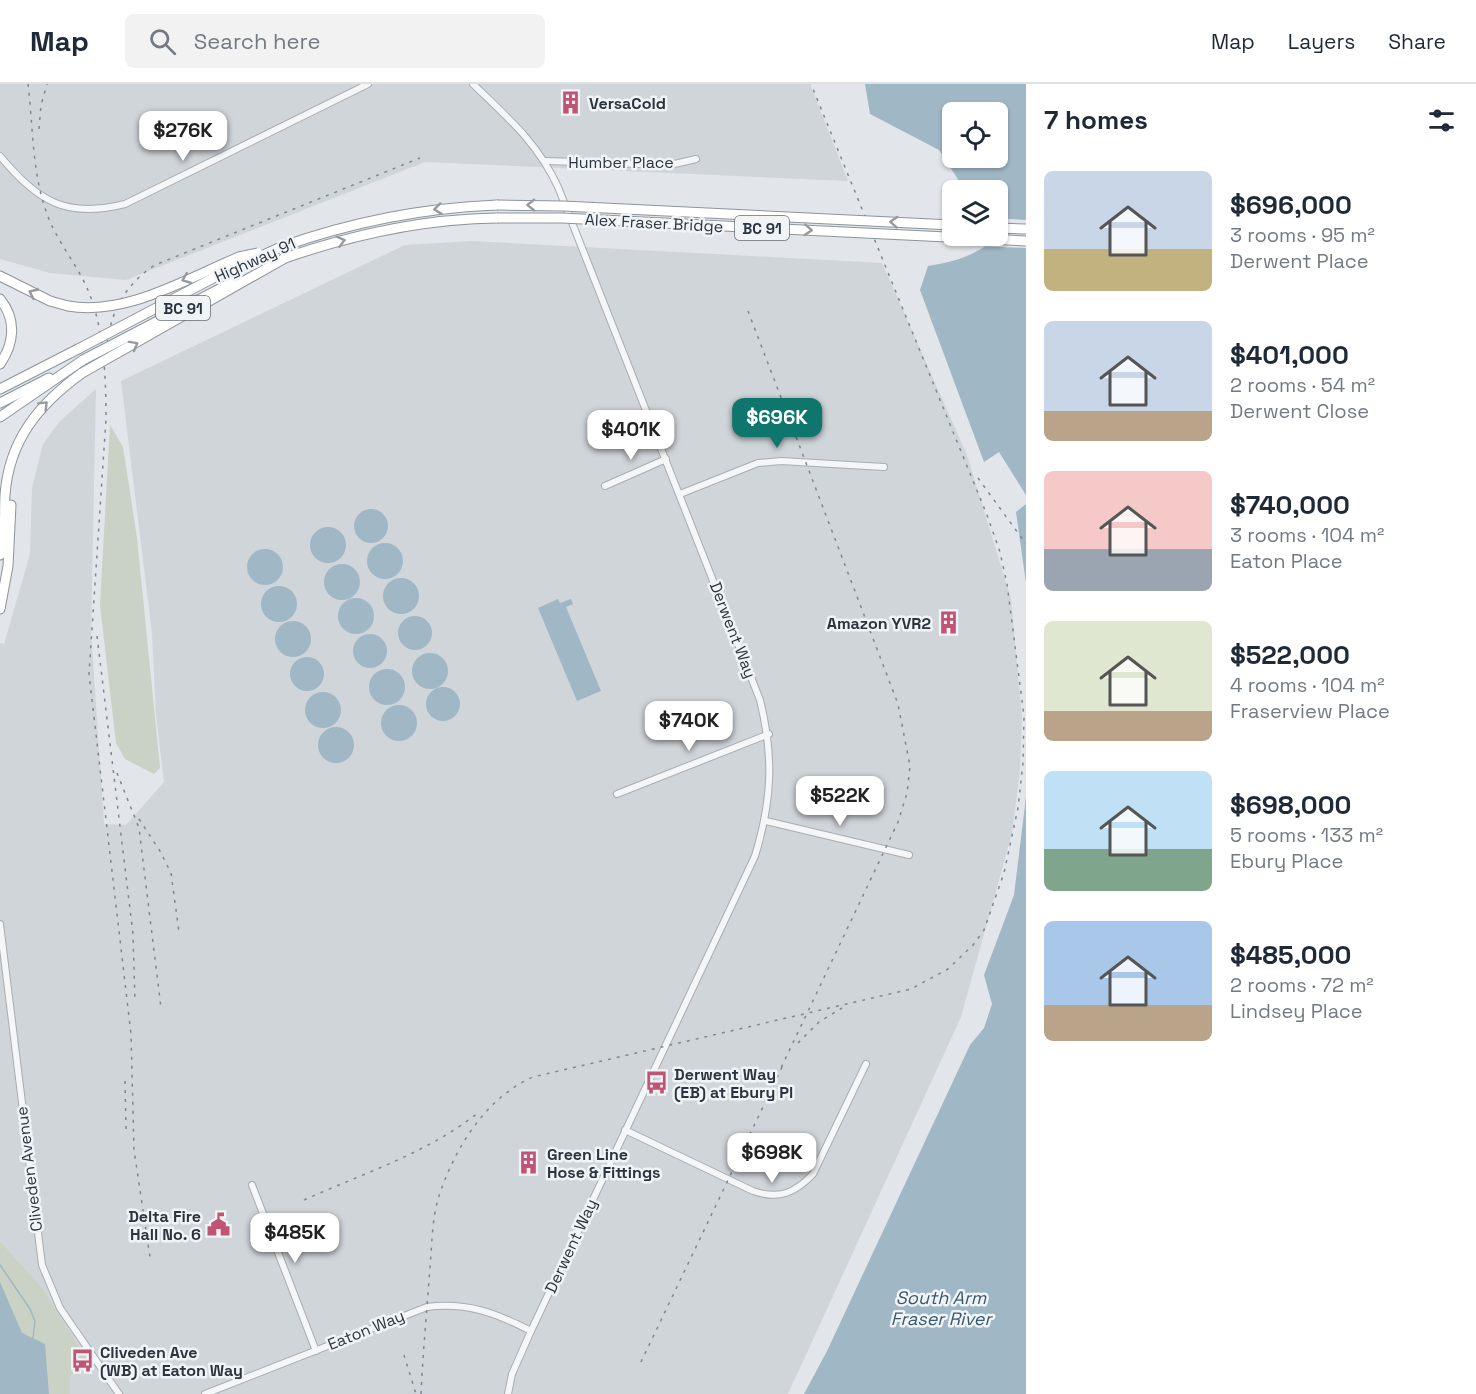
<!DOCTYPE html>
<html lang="en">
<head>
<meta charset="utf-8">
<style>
  :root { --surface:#fff; --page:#f2f2f3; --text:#1f2937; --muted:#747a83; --line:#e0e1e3; --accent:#0f766e }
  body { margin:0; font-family:"Space Grotesk",sans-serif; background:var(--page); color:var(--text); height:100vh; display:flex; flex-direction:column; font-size:22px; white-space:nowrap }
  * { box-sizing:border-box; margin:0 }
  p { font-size:20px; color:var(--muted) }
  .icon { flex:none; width:33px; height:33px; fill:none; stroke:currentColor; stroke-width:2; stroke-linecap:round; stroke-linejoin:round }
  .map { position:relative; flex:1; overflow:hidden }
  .side { display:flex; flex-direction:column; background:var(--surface); width:450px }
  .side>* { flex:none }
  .fabs { position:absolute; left:942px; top:18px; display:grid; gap:12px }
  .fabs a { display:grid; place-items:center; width:66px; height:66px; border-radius:9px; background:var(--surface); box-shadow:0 2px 4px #0004; font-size:30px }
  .price { position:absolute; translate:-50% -51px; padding:0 14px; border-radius:12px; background:#fff; color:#222; font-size:20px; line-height:39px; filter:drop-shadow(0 2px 3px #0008) }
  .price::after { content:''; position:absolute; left:50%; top:36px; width:18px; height:14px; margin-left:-9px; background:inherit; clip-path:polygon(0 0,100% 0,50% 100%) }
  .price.active { background:var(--accent); color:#fff }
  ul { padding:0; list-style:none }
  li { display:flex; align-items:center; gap:18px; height:150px; padding:0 18px }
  li span { display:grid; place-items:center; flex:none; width:168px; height:120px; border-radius:9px; color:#555 }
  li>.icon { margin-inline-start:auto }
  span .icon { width:72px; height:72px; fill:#fffc; stroke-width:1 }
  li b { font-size:26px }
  h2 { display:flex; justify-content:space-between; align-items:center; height:72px; padding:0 18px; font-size:26px }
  header { display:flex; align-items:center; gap:36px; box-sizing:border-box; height:84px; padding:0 30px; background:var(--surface); border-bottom:2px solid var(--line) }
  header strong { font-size:28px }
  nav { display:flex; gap:33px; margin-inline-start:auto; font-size:21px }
  .search { width:420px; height:54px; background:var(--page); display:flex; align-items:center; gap:15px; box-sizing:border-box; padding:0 21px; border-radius:9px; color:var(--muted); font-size:22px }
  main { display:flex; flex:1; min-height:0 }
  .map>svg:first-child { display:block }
</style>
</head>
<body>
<header>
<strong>Map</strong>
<div class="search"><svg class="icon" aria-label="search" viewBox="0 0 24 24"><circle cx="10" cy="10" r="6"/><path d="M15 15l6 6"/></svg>Search here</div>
<nav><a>Map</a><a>Layers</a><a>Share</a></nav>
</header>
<main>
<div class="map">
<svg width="1026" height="1310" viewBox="0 0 1026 1310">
  <rect width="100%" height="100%" fill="#e2e5e9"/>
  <!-- built -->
  <g fill="#d0d5da">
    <path d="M0,0h810l38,97 -423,-19 -299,118 -76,-7 -50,-14z"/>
    <path d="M472,157l410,22 85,192 44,144 11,118 -2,54 -8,62 -51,184 -173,377h-718v-19l22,-6 -49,-80 -43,-48v-598l4,1 26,-90 2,-66 11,-44 17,-23 36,-32 -5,242 13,193 22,1 38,-43 -8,-67 -4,-82 -31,-252 284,-136z"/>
  </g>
  <!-- green -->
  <g fill="#c9d2c4">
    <path d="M110,341l13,22 14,91 23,230 -6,6 -29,-15 -9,-16 -16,-138z"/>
    <path d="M0,1157l43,48 49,79 -22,7v19h-67l-3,-5z"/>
  </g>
  <!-- water -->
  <g fill="#a0b7c5" fill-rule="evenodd">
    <path d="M865,0h161v411l-27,-43 -15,10 -64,-172 8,-24c26,-4 50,-11 70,-30v-46h-33l-26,-40 -69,-36zM952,28h46v46h-46z"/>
    <path d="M1026,420v79l-10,-71z"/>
    <circle cx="371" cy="442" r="17"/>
    <circle cx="328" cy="461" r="18"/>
    <circle cx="385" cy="477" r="18"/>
    <circle cx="265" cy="483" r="18"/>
    <circle cx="342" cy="498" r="18"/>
    <circle cx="401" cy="512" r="18"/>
    <circle cx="279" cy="520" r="18"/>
    <circle cx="356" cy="532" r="18"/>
    <path d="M558,515l2,4 11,-4 2,5 -7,3 35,84 -24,10 -39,-93z"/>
    <circle cx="415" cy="549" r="17"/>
    <circle cx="293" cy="555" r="18"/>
    <circle cx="370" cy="567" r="17"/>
    <circle cx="430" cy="587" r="18"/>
    <circle cx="307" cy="590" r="17"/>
    <circle cx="387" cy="603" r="18"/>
    <circle cx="443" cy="620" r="17"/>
    <circle cx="323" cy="626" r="18"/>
    <circle cx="399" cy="639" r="18"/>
    <circle cx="336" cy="661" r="18"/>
    <path d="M1026,713v597h-222l23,-43 143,-306 14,-17 8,-24 -8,-29 30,-80z"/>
    <path d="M0,1198l22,51 23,11 4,50h-49z"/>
  </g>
  <!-- pier -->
  <path fill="#e2e5e9" d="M998,134l28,2v28l-46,-2 4,-2 -3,-8h17z"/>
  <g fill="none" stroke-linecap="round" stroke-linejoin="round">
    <!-- stream -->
    <path stroke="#a0b7c5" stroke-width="1.5" d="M0,1181l30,44 5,12 -2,17"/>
    <defs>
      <g id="minor">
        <path d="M473,0c35,34 64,58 85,103l202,513c14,57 12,100 -5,156l-224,475 -19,43 -4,20"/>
        <path d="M0,72c38,45 65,63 125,48l243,-120"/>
        <path d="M546,77l124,4 26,-6"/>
        <path d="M605,402l61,-27"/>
        <path d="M680,410l78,-31 23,-2 103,6"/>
        <path d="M617,710l152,-60"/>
        <path d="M766,737l143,34"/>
        <path d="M0,840l42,341 18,43 59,86"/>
        <path d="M625,1046l128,61c26,9 42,2 60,-17l53,-110"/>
        <path d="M252,1101l64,166"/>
        <path d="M205,1310l222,-87c40,-5 69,6 104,24"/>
      </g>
      <g id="highway">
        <path d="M998,144l28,1"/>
        <path d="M281,163c70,-25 141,-39 216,-42"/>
        <path d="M285,174c69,-24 139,-39 212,-40"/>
        <path d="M0,192l50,25 18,5"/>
        <path d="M0,215c17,21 14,45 0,65"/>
        <path d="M0,305l80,-41"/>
        <path d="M0,319l49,-25"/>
        <path d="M0,333l83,-57"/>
        <path d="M0,471c6,-18 4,-41 5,-60 4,-55 34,-91 77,-122"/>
        <path d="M0,525l8,-43 3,-61"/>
      </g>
    </defs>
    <!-- minor casing -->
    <use href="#minor" stroke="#a8adb3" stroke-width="8"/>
    <!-- highway casing -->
    <use href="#highway" stroke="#8b959e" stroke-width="11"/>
    <!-- minor -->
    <use href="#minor" stroke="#f4f6f7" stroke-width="6"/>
    <!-- highway -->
    <use href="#highway" stroke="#fff" stroke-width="9"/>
    <!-- rail -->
    <g stroke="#7d8791" stroke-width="1.5" stroke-dasharray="3 6" stroke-linecap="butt">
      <path d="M28,0c5,41 4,88 18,127 9,28 29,50 41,77 17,38 19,89 19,131l-17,255 42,360 3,116 16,107"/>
      <path d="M39,45l2,-24 6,-21"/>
      <path d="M748,227l150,393 12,62 -3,27 -9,29 -118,248"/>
      <path d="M107,268c1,-37 17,-67 48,-87l265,-107"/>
      <path d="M978,394l48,66"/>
      <path d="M97,552l36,298 2,68"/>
      <path d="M117,689l22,55 22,180"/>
      <path d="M139,735l21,32 11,22 8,59"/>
      <path d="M798,959l21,-21 23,-14"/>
      <path d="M125,997l1,48"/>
      <path d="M304,1116c60,-27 124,-47 175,-88"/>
      <path d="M404,1271l12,39"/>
      <path d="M641,1278l143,-299"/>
      <path d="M421,1310c2,-43 6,-85 9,-127 2,-22 2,-47 8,-68 16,-50 47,-101 95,-122l378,-88 37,-20 25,-24 11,-15 20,-57 14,-65 5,-45 1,-47 -17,-132 -7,-32 -13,-37 -176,-431"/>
    </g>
    <defs>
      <g id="highway-bridge">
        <path d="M497,121l66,1 389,19"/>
        <path d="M497,134h65l464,23"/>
        <path d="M68,222c58,10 118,-27 171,-49l19,-4"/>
        <path d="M80,264l139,-73 62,-28"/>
        <path d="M83,276l148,-77"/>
        <path d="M82,289l203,-115"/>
      </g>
    </defs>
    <!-- highway-bridge casing -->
    <use href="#highway-bridge" stroke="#8b959e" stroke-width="11" stroke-linecap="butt"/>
    <!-- highway-bridge -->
    <use href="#highway-bridge" stroke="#fff" stroke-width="9"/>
  </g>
  <!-- one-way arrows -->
  <defs><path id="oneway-chevron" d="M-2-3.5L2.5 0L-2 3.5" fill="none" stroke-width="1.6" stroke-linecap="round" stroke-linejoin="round" transform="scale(1.5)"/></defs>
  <g stroke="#969a9f">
    <use href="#oneway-chevron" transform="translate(531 121) rotate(-179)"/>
    <use href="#oneway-chevron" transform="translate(438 125) rotate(173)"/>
    <use href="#oneway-chevron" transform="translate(894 138) rotate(-177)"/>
    <use href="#oneway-chevron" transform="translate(808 146) rotate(3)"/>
    <use href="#oneway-chevron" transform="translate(341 157) rotate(-15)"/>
    <use href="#oneway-chevron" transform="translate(186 195) rotate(158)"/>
    <use href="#oneway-chevron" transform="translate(33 209) rotate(-155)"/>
    <use href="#oneway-chevron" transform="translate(134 261) rotate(-29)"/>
    <use href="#oneway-chevron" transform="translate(44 321) rotate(-45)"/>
  </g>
  <!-- icons -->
  <defs>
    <symbol id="building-bare" viewBox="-9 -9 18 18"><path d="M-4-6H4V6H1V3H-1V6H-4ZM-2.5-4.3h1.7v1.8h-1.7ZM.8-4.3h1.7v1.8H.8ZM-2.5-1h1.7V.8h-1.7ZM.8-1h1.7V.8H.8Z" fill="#c15474" stroke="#f1f4f6" stroke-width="2.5" paint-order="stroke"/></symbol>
    <symbol id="bus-bare" viewBox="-9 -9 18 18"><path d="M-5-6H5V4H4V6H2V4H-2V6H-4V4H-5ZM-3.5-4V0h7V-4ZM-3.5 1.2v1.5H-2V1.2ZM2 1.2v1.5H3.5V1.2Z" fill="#c15474" stroke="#f1f4f6" stroke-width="2.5" paint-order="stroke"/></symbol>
    <symbol id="civic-bare" viewBox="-9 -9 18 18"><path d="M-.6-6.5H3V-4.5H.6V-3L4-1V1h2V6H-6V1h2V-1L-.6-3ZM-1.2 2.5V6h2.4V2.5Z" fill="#c15474" stroke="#f1f4f6" stroke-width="2.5" paint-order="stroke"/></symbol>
  </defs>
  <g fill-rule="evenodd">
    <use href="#building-bare" x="554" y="2" width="33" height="33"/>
    <use href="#building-bare" x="932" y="522" width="33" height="33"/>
    <use href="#bus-bare" x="640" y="982" width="33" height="33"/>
    <use href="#building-bare" x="512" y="1062" width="33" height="33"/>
    <use href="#civic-bare" x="202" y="1124" width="33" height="33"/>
    <use href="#bus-bare" x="66" y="1260" width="33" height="33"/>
  </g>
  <g text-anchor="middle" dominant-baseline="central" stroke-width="5" stroke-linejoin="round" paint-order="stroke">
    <!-- shield labels -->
    <g fill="#f1f4f6" stroke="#676e76" stroke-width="1.5">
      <rect x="735" y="132" width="54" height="24" rx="4.5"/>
      <rect x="156" y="212" width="54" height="24" rx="4.5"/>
    </g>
    <g font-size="15" font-weight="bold" fill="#2c353f">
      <text x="762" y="144">BC 91</text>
      <text x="183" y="224">BC 91</text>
    </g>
    <!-- poi labels -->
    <g font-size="16" font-weight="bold" fill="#2c353f" stroke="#f1f4f6" text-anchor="start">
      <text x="589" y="19">VersaCold</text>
      <text x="931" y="539" text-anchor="end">Amazon YVR2</text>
      <text x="674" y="990">Derwent Way<tspan x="674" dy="18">(EB) at Ebury Pl</tspan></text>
      <text x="547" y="1070">Green Line<tspan x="547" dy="18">Hose &amp; Fittings</tspan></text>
      <text x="201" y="1132" text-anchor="end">Delta Fire<tspan x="201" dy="18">Hall No. 6</tspan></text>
      <text x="100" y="1268">Cliveden Ave<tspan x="100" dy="18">(WB) at Eaton Way</tspan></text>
    </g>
    <!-- street labels -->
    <g font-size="16" fill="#2c353f" stroke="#f1f4f6">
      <text x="621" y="78">Humber Place</text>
      <text transform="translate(654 139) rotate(3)">Alex Fraser Bridge</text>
      <text transform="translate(255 176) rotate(-24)">Highway 91</text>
      <text transform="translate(733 546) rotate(69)">Derwent Way</text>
      <text transform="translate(29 1085) rotate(-97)">Cliveden Avenue</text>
      <text transform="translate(571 1162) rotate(-65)">Derwent Way</text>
      <text transform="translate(366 1246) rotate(-22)">Eaton Way</text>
    </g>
    <!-- water labels -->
    <g font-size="18" font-style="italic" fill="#3a596f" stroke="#f1f4f6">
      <text x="941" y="1213">South Arm<tspan x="941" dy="21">Fraser River</tspan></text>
    </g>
  </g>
</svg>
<div class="fabs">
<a><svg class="icon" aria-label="locate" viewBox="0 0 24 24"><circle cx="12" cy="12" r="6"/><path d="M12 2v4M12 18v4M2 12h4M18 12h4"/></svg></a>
<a><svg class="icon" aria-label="layers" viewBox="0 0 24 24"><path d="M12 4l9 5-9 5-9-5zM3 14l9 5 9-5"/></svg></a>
</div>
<b class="price" style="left:183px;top:78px">$276K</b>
<b class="price active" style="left:777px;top:365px">$696K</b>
<b class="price" style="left:631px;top:377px">$401K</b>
<b class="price" style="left:689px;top:668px">$740K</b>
<b class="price" style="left:840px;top:743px">$522K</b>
<b class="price" style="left:772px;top:1100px">$698K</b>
<b class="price" style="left:295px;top:1180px">$485K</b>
</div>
<section class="side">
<h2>7 homes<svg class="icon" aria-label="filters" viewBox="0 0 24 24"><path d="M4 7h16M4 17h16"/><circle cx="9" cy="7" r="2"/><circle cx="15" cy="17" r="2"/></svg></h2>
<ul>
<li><span style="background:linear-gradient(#c9d6e8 65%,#c2b280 0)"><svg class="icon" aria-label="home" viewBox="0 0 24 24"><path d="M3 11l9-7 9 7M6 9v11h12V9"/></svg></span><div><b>$696,000</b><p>3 rooms · 95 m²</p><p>Derwent Place</p></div></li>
<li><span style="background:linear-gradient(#c9d6e8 75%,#b9a48a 0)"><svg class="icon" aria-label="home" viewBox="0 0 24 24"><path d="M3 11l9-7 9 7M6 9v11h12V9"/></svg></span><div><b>$401,000</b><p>2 rooms · 54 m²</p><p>Derwent Close</p></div></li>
<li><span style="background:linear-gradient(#f6c9c9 65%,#9aa5b1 0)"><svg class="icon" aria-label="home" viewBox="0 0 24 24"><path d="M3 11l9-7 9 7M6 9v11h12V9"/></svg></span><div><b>$740,000</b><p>3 rooms · 104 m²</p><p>Eaton Place</p></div></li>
<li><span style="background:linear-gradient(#dfe7d0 75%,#b9a48a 0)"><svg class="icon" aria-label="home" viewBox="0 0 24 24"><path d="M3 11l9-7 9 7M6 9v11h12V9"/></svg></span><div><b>$522,000</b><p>4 rooms · 104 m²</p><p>Fraserview Place</p></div></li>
<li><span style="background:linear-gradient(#bfe0f5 65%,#7fa58c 0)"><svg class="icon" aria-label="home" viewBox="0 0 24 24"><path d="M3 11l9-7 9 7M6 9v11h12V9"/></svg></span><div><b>$698,000</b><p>5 rooms · 133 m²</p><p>Ebury Place</p></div></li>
<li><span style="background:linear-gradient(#a9c7e8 70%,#b9a48a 0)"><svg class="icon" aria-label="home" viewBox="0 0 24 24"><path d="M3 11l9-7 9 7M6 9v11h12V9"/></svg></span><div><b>$485,000</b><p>2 rooms · 72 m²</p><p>Lindsey Place</p></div></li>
</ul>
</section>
</main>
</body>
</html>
